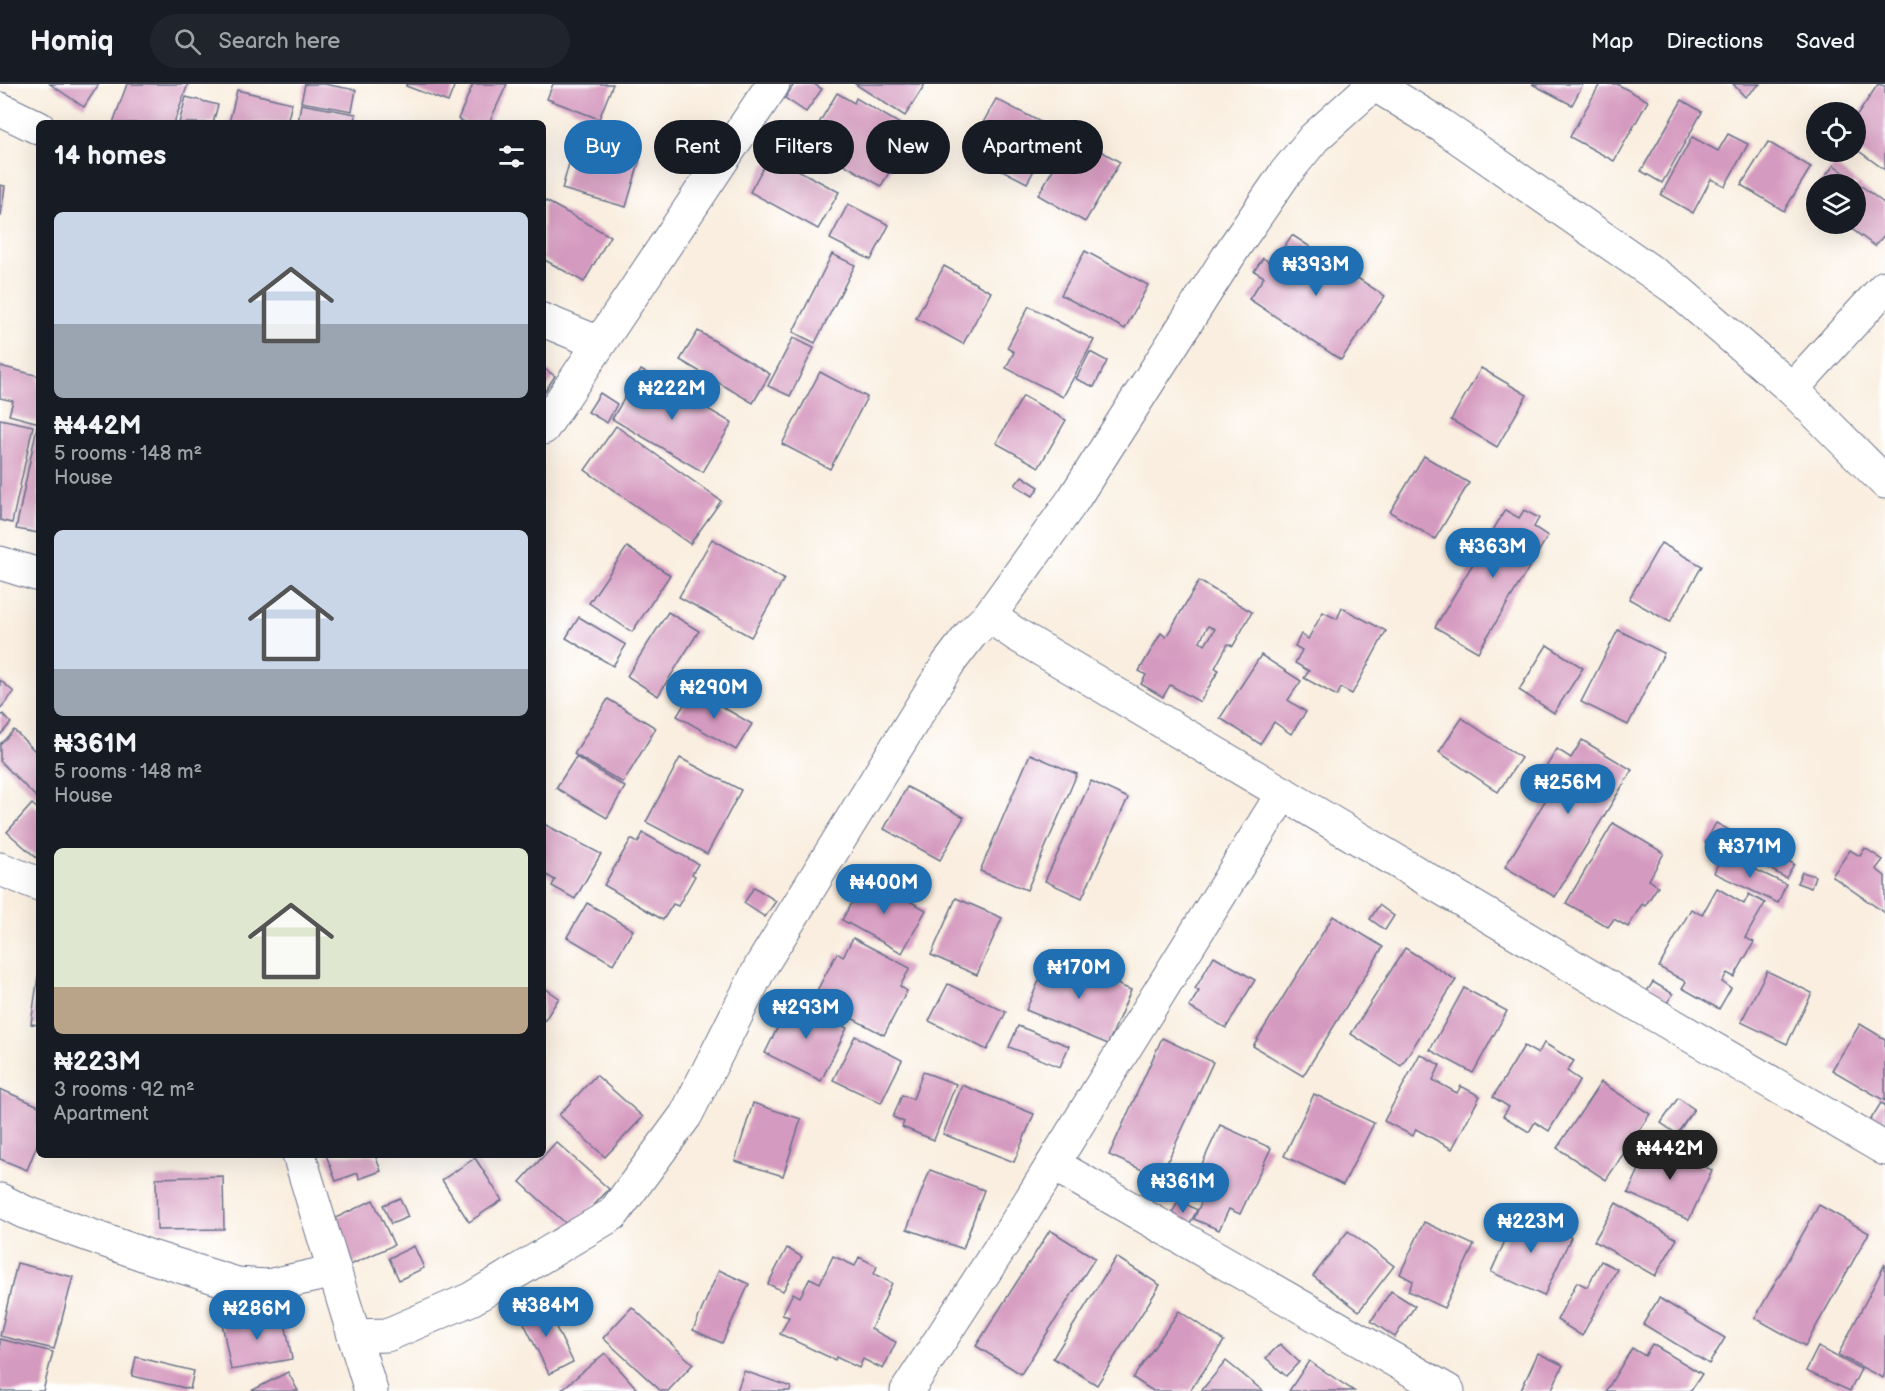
<!DOCTYPE html>
<html lang="en">
<head>
<meta charset="utf-8">
<style>
  :root { --surface:#171b24; --page:#20242c; --text:#f1f3f6; --muted:#9ea1a6; --line:#363941; --accent:#1f6fb2 }
  body { margin:0; font-family:"Balsamiq Sans",sans-serif; background:var(--page); color:var(--text); height:100vh; display:flex; flex-direction:column; font-size:22px; white-space:nowrap }
  * { box-sizing:border-box; margin:0 }
  p { font-size:20px; color:var(--muted) }
  .icon { flex:none; width:33px; height:33px; fill:none; stroke:currentColor; stroke-width:2; stroke-linecap:round; stroke-linejoin:round }
  .map { position:relative; flex:1; overflow:hidden }
  .sheet { position:absolute; left:36px; top:36px; width:510px; height:1038px; display:flex; flex-direction:column; background:var(--surface); border-radius:9px; box-shadow:0 6px 24px #0002 }
  .sheet>* { flex:none }
  .guide { position:absolute; left:564px; top:36px; width:570px; height:54px; display:flex; gap:12px }
  .tools { position:absolute; left:1806px; top:18px; display:grid; gap:12px }
  .tools a { display:grid; place-items:center; width:60px; height:60px; border-radius:50%; background:var(--surface); box-shadow:0 6px 24px #0002; font-size:30px }
  .price { position:absolute; translate:-50% -51px; padding:0 14px; border-radius:21px; background:var(--accent); color:#fff; font-size:20px; line-height:39px; filter:drop-shadow(0 2px 3px #0008) }
  .price::after { content:''; position:absolute; left:50%; top:36px; width:18px; height:14px; margin-left:-9px; background:inherit; clip-path:polygon(0 0,100% 0,50% 100%) }
  .price.selected { background:#222; color:#fff }
  ul { padding:0; list-style:none }
  li { display:grid; align-content:center; gap:12px; height:318px; padding:0 18px }
  li span { display:grid; place-items:center; height:186px; border-radius:9px; color:#555 }
  li>.icon { margin-inline-start:auto }
  span .icon { width:108px; height:108px; fill:#fffc; stroke-width:1 }
  li b { font-size:26px }
  h2 { display:flex; justify-content:space-between; align-items:center; height:72px; padding:0 18px; font-size:26px }
  .pill { padding:0 21px; border-radius:27px; background:var(--surface); box-shadow:0 6px 24px #0002; font-size:21px; line-height:54px }
  .pill.selected { background:var(--accent); color:#fff }
  header { display:flex; align-items:center; gap:36px; box-sizing:border-box; height:84px; padding:0 30px; background:var(--surface); border-bottom:2px solid var(--line) }
  header strong { font-size:28px }
  nav { display:flex; gap:33px; margin-inline-start:auto; font-size:21px }
  .search { width:420px; height:54px; background:var(--page); display:flex; align-items:center; gap:15px; box-sizing:border-box; padding:0 21px; border-radius:33px; color:var(--muted); font-size:22px }
  .map>svg:first-child { display:block }
</style>
</head>
<body>
<header>
<strong>Homiq</strong>
<div class="search"><svg class="icon" aria-label="search" viewBox="0 0 24 24"><circle cx="10" cy="10" r="6"/><path d="M15 15l6 6"/></svg>Search here</div>
<nav><a>Map</a><a>Directions</a><a>Saved</a></nav>
</header>
<div class="map">
<svg width="1885" height="1307" viewBox="0 0 1885 1307">
  <rect width="100%" height="100%" fill="#fff"/>
  <filter id="ink" filterUnits="userSpaceOnUse"><feTurbulence type="fractalNoise" baseFrequency=".0167" numOctaves="2"/><feDisplacementMap in="SourceGraphic" scale="12" xChannelSelector="R" yChannelSelector="G"/><feConvolveMatrix kernelMatrix="1 2 1 2 8 2 1 2 1" color-interpolation-filters="sRGB"/></filter>
  <filter id="wash" filterUnits="userSpaceOnUse"><feTurbulence type="fractalNoise" baseFrequency=".008" numOctaves="4" result="noise"/><feDisplacementMap in="SourceGraphic" scale="24" xChannelSelector="R" yChannelSelector="G"/><feGaussianBlur stdDeviation="1.35" result="paint"/><feColorMatrix in="noise" values="0 0 0 0 0 0 0 0 0 0 0 0 0 0 0 0 0 1.4 0 .05"/><feComposite in="paint" operator="in"/></filter>
  <g filter="url(#wash)">
    <rect width="100%" height="100%" fill="#f9eedf"/>
    <g id="blocks">
      <!-- building -->
      <g fill="#d59abf" fill-rule="evenodd">
        <path d="M50,0h49l-15,23z"/>
        <path d="M127,0h61l-14,39h-61z"/>
        <path d="M305,0h19l32,6 -4,21 -51,-9z"/>
        <path d="M407,0h48l-7,18 -42,-16z"/>
        <path d="M473,0h34l-18,39h-22l-9,-4z"/>
        <path d="M553,0h60l-14,35 -52,-20z"/>
        <path d="M794,0h20l8,5 -16,23 -21,-14z"/>
        <path d="M855,0h70l-20,32z"/>
        <path d="M1532,0h51l-11,21z"/>
        <path d="M1600,0h17l31,17 -34,60 -44,-24z"/>
        <path d="M1733,0h27l-15,13z"/>
        <path d="M1878,0l7,2v84l-29,-21v-32z"/>
        <path d="M237,6l55,13 -5,20h-58z"/>
        <path d="M837,9l17,10 2,-5 51,30 -3,5 7,3 -30,50 -74,-43z"/>
        <path d="M186,13l32,8 -5,18h-34z"/>
        <path d="M996,15l60,31 -29,53 -60,-31z"/>
        <path d="M1682,16l20,12 -40,71 -21,-12z"/>
        <path d="M301,20l55,10 -1,9h-57z"/>
        <path d="M1728,50l20,10 -23,42 -14,-7 -18,34 -32,-18 31,-58 26,14z"/>
        <path d="M1073,51l47,27 -35,60 -47,-27z"/>
        <path d="M576,54l65,18 -15,51 -64,-18z"/>
        <path d="M1768,58l43,25 -27,44 -43,-26z"/>
        <path d="M770,71l69,37 -21,37 -68,-37z"/>
        <path d="M1834,81l51,39v30l-10,12 -30,-22h11v-40h-37z"/>
        <path d="M0,101l5,1 -4,30h-1z"/>
        <path d="M546,117l64,35 -26,46 -41,-23v-54z"/>
        <path d="M848,120l41,21 -18,35 -41,-21z"/>
        <path d="M1292,151l93,61 -44,64 -92,-61 15,-22 -10,-6 9,-13 9,6z"/>
        <path d="M1085,167l63,34 -23,44 -64,-34z"/>
        <path d="M832,170l23,11 -40,78 -22,-11z"/>
        <path d="M944,182l47,26 -28,52 -47,-26z"/>
        <path d="M1029,222l65,34 -31,57 -57,-29 8,-16 -7,-4z"/>
        <path d="M698,247l72,43 -17,29 -73,-43z"/>
        <path d="M793,254l21,10 -24,48 -22,-10z"/>
        <path d="M1090,268l17,9 -13,26 -18,-8z"/>
        <path d="M0,282l39,10v47l-30,-8 4,-14 -13,-3z"/>
        <path d="M543,284l12,8 -12,18z"/>
        <path d="M1481,284l46,27 -30,52 -46,-27z"/>
        <path d="M641,286l91,53 -29,49 -91,-53z"/>
        <path d="M820,288l47,25 -37,72 -48,-25z"/>
        <path d="M600,309l17,11 -10,19 -19,-11z"/>
        <path d="M1023,312l43,24 -27,47 -43,-24z"/>
        <path d="M0,335l33,7 -21,97 -12,-3z"/>
        <path d="M37,342l2,1v106l-23,-4z"/>
        <path d="M616,342l105,75 -31,43 -105,-74z"/>
        <path d="M1424,372l45,27 -34,56 -45,-27z"/>
        <path d="M1022,392l17,11 -6,9 -18,-11z"/>
        <path d="M1505,426l14,8 5,-8 15,8 -5,9 14,9 -70,116 -43,-25z"/>
        <path d="M712,455l72,40 -33,58 -72,-40z"/>
        <path d="M1661,459l41,23 -32,56 -41,-23z"/>
        <path d="M627,463l43,28 -38,57 -43,-29z"/>
        <path d="M1199,497l53,31 -19,34 -5,-2 -13,24 4,2 -19,32 -30,-17 -7,12 -22,-13 5,-9 -7,-4 22,-38 5,4zM1208,542l7,3 -10,16 -5,-4z"/>
        <path d="M1342,524l44,23 -34,63 -11,-6 -4,8 -33,-18 5,-7 -14,-8 7,-13 -7,-4 6,-12 7,5 15,-27 14,7z"/>
        <path d="M668,528l31,19 -41,65 -31,-20z"/>
        <path d="M579,533l47,28 -13,21 -47,-28z"/>
        <path d="M1618,546l46,23 -36,72 -47,-23z"/>
        <path d="M1547,561l36,23 -29,45 -35,-23z"/>
        <path d="M1261,571l40,26 -13,19 18,12 -15,22 -17,-12 -14,22 -40,-26z"/>
        <path d="M0,596l14,12 -14,17z"/>
        <path d="M693,606l59,34 -16,26 -59,-34z"/>
        <path d="M608,615l48,29 -33,55 -49,-29z"/>
        <path d="M3,630l8,9 -11,12v-18z"/>
        <path d="M1462,634l59,40 -23,34 -59,-40z"/>
        <path d="M14,646l25,25v45l-39,-39v-17z"/>
        <path d="M1582,656l50,30 -77,127 -50,-30 49,-81 -14,-9 17,-28 14,9z"/>
        <path d="M1030,670l47,20 -50,116 -47,-19z"/>
        <path d="M576,673l49,30 -18,31 -51,-30z"/>
        <path d="M680,674l61,32 -34,64 -61,-32z"/>
        <path d="M1091,697l37,17 -46,100 -37,-17z"/>
        <path d="M907,703l57,30 -24,43 -56,-31z"/>
        <path d="M32,720l7,6v50l-32,-28z"/>
        <path d="M1613,739l51,30 -15,27 9,6 -13,20 -3,-2 -14,23 -14,-8 -6,8 -42,-24z"/>
        <path d="M1716,739l19,10 -11,20 -19,-10z"/>
        <path d="M544,740l57,30 -26,45 -23,-13 3,-6 -12,-7z"/>
        <path d="M643,749l55,31 -6,10 3,2 -17,30 -5,-2 -10,16 -59,-35 27,-46 7,4z"/>
        <path d="M1865,764l18,12 -7,9 9,7v37l-53,-37 18,-26 10,6z"/>
        <path d="M1722,770l64,30 -8,19 -64,-30z"/>
        <path d="M1775,770l19,10 -8,14 -18,-10z"/>
        <path d="M1802,788l13,4 -4,12 -14,-5z"/>
        <path d="M866,793l60,33 -24,43 -60,-33z"/>
        <path d="M754,803l22,14 -11,16 -21,-14z"/>
        <path d="M1717,804l27,16 5,-10 16,9 -20,35 9,4 -20,35 -7,-4 -5,9 9,6 -12,21 -37,-21 4,-6 -27,-15 32,-58 11,6z"/>
        <path d="M956,814l46,20 -25,57 -46,-20z"/>
        <path d="M587,819l46,27 -20,34 -46,-27z"/>
        <path d="M1379,821l15,11 -9,14 -15,-11z"/>
        <path d="M1333,832l50,31 -80,129 -50,-30z"/>
        <path d="M853,854l57,30 -10,18 7,5 -23,44 -71,-37 24,-45 6,4z"/>
        <path d="M1405,864l51,32 -55,86 -50,-32z"/>
        <path d="M1050,872l81,34 -23,54 -82,-34z"/>
        <path d="M1214,872l41,24 -29,48 -37,-21 10,-16 -4,-2z"/>
        <path d="M1767,887l45,22 -25,51 -46,-22z"/>
        <path d="M38,892h1v49l-8,-1z"/>
        <path d="M1653,898l20,12 -10,15 -20,-12z"/>
        <path d="M948,900l58,28 -19,38 -58,-29z"/>
        <path d="M543,903l16,11 -16,25z"/>
        <path d="M1464,904l43,23 -34,62 -43,-23z"/>
        <path d="M791,916l56,28 -26,53 -56,-28z"/>
        <path d="M1860,940l25,15v62l-53,-31z"/>
        <path d="M1018,942l51,20 -9,21 -51,-20z"/>
        <path d="M855,952l47,24 -21,43 -48,-23z"/>
        <path d="M1162,954l51,24 -53,116 -51,-23z"/>
        <path d="M1544,959l30,18 -7,10 13,9 -31,51 -14,-9 -6,10 -26,-16 6,-9 -16,-10 31,-51 14,8z"/>
        <path d="M1420,970l20,11 -7,15 24,13 4,-7 19,10 -28,53 -36,-20 -3,7 -29,-15z"/>
        <path d="M923,988l33,12 -22,56 -32,-13 2,-5 -11,-5 9,-22 11,4z"/>
        <path d="M596,991l47,42 -38,40 -46,-42z"/>
        <path d="M1601,998l49,32 -44,66 -49,-32z"/>
        <path d="M962,1001l72,29 -20,48 -71,-28z"/>
        <path d="M0,1005l39,17v34l-12,30 -27,-11z"/>
        <path d="M1314,1010l60,29 -31,62 -59,-29z"/>
        <path d="M1678,1014l16,11 -17,25 -16,-11z"/>
        <path d="M753,1019l48,16 -18,57 -48,-15z"/>
        <path d="M1881,1019l4,2v37l-21,-12z"/>
        <path d="M1220,1041l51,23 -31,66 -11,-5 -10,21 -25,-11 9,-21 -14,-6z"/>
        <path d="M556,1058l53,47 -37,40 -52,-47z"/>
        <path d="M1652,1058l60,28 -23,50 -61,-27z"/>
        <path d="M326,1071h49l6,16 -22,8 -1,-6 -22,8z"/>
        <path d="M475,1074l27,42 -33,22 -27,-42z"/>
        <path d="M930,1086l54,20 -21,59 -56,-20z"/>
        <path d="M223,1092l1,53 -67,1 -1,-52z"/>
        <path d="M400,1114l8,19 -17,7 -8,-19z"/>
        <path d="M373,1116l21,45 -46,21 -21,-44z"/>
        <path d="M1179,1116l18,10 -10,19 -18,-10z"/>
        <path d="M1616,1119l61,36 -22,37 -61,-35z"/>
        <path d="M1819,1121l50,28 -64,113 -50,-28z"/>
        <path d="M1518,1128l53,25 -27,59 -53,-24z"/>
        <path d="M1424,1138l50,23 -30,63 -36,-17 5,-10 -13,-7z"/>
        <path d="M1050,1146l45,28 -74,116 -45,-28z"/>
        <path d="M1348,1147l46,35 -35,45 -46,-35z"/>
        <path d="M414,1162l10,22 -25,12 -10,-22z"/>
        <path d="M787,1164l15,9 -19,34 -15,-7z"/>
        <path d="M833,1172l22,10 4,-9 18,9 -3,8 18,9 -21,46 25,13 -13,27 -20,-10 -4,9 -23,-11 -1,3 -55,-26 9,-17 -7,-2 11,-22 7,4 10,-19 10,5z"/>
        <path d="M1116,1173l44,28 -63,100 -44,-27z"/>
        <path d="M1601,1177l16,8 -35,67 -25,-16 20,-38 10,5z"/>
        <path d="M17,1179l56,14 -19,72 -54,-13z"/>
        <path d="M1885,1180v109l-2,5 -45,-23z"/>
        <path d="M719,1186l30,14 -27,59 -29,-13z"/>
        <path d="M1391,1207l24,15 -20,31 -24,-16z"/>
        <path d="M1659,1214l66,40 -16,26 -66,-40z"/>
        <path d="M544,1219l29,59 -24,12 -29,-59z"/>
        <path d="M632,1223l61,57 -25,27h-7l-58,-53z"/>
        <path d="M1179,1227l45,30 -34,50h-37l-20,-13z"/>
        <path d="M283,1228l9,47 -61,11 -9,-47z"/>
        <path d="M0,1255l53,13 -10,39h-43z"/>
        <path d="M1280,1260l19,18 -13,14 -20,-18z"/>
        <path d="M1652,1260l50,30 -11,17h-85l26,-43 13,8z"/>
        <path d="M1818,1263l43,22 -11,22 -44,-20z"/>
        <path d="M605,1269l34,38h-79z"/>
        <path d="M1538,1269l25,12 -12,26h-29l-1,-1z"/>
        <path d="M136,1273l58,14 -4,18 -58,-13z"/>
        <path d="M1226,1277l37,30h-62z"/>
        <path d="M1309,1277l45,30h-65z"/>
        <path d="M744,1287l47,16 -1,4h-53z"/>
        <path d="M288,1288l10,19h-47z"/>
      </g>
    </g>
  </g>
  <g filter="url(#ink)">
    <use href="#blocks" fill-opacity="0" stroke="#69728b" stroke-width="1.5"/>
    <g fill="none" stroke-linecap="round" stroke-linejoin="round">
      <defs>
        <g id="street">
          <path d="M1374,0l68,42 234,163 116,100 93,93"/>
          <path d="M0,25l39,19"/>
          <path d="M543,236l56,23"/>
          <path d="M1792,305l93,-102"/>
          <path d="M543,344l230,-344"/>
          <path d="M0,479l39,12"/>
          <path d="M989,532l28,19 606,361 262,153"/>
          <path d="M0,785l39,15"/>
          <path d="M299,1071l72,236"/>
          <path d="M1053,1080l395,227"/>
          <path d="M0,1116l24,12 127,45 86,27 30,2 68,-15"/>
          <path d="M354,1252l33,-1 84,-36 142,-85 73,-99 75,-149 187,-302 23,-30 18,-18 84,-116 162,-254 49,-71 30,-37 60,-54"/>
          <path d="M907,1307l108,-166 268,-432"/>
        </g>
      </defs>
      <!-- street casing -->
      <use href="#street" stroke="#69728b" stroke-width="35"/>
      <!-- street -->
      <use href="#street" stroke="#fff" stroke-width="33"/>
    </g>
  </g>
</svg>
<div class="tools">
<a><svg class="icon" aria-label="locate" viewBox="0 0 24 24"><circle cx="12" cy="12" r="6"/><path d="M12 2v4M12 18v4M2 12h4M18 12h4"/></svg></a>
<a><svg class="icon" aria-label="layers" viewBox="0 0 24 24"><path d="M12 4l9 5-9 5-9-5zM3 14l9 5 9-5"/></svg></a>
</div>
<b class="price" style="left:1316px;top:213px">₦393M</b>
<b class="price" style="left:672px;top:337px">₦222M</b>
<b class="price" style="left:1493px;top:495px">₦363M</b>
<b class="price" style="left:714px;top:636px">₦290M</b>
<b class="price" style="left:1568px;top:731px">₦256M</b>
<b class="price" style="left:1750px;top:795px">₦371M</b>
<b class="price" style="left:884px;top:831px">₦400M</b>
<b class="price" style="left:1079px;top:916px">₦170M</b>
<b class="price" style="left:806px;top:956px">₦293M</b>
<b class="price selected" style="left:1670px;top:1097px">₦442M</b>
<b class="price" style="left:1183px;top:1130px">₦361M</b>
<b class="price" style="left:1531px;top:1170px">₦223M</b>
<b class="price" style="left:546px;top:1254px">₦384M</b>
<b class="price" style="left:257px;top:1257px">₦286M</b>
<div class="guide">
<a class="pill selected">Buy</a>
<a class="pill">Rent</a>
<a class="pill">Filters</a>
<a class="pill">New</a>
<a class="pill">Apartment</a>
</div>
<section class="sheet">
<h2>14 homes<svg class="icon" aria-label="filters" viewBox="0 0 24 24"><path d="M4 7h16M4 17h16"/><circle cx="9" cy="7" r="2"/><circle cx="15" cy="17" r="2"/></svg></h2>
<ul>
<li><span style="background:linear-gradient(#c9d6e8 60%,#9aa5b1 0)"><svg class="icon" aria-label="home" viewBox="0 0 24 24"><path d="M3 11l9-7 9 7M6 9v11h12V9"/></svg></span><div><b>₦442M</b><p>5 rooms · 148 m²</p><p>House</p></div></li>
<li><span style="background:linear-gradient(#c9d6e8 75%,#9aa5b1 0)"><svg class="icon" aria-label="home" viewBox="0 0 24 24"><path d="M3 11l9-7 9 7M6 9v11h12V9"/></svg></span><div><b>₦361M</b><p>5 rooms · 148 m²</p><p>House</p></div></li>
<li><span style="background:linear-gradient(#dfe7d0 75%,#b9a48a 0)"><svg class="icon" aria-label="home" viewBox="0 0 24 24"><path d="M3 11l9-7 9 7M6 9v11h12V9"/></svg></span><div><b>₦223M</b><p>3 rooms · 92 m²</p><p>Apartment</p></div></li>
</ul>
</section>
</div>
</body>
</html>
